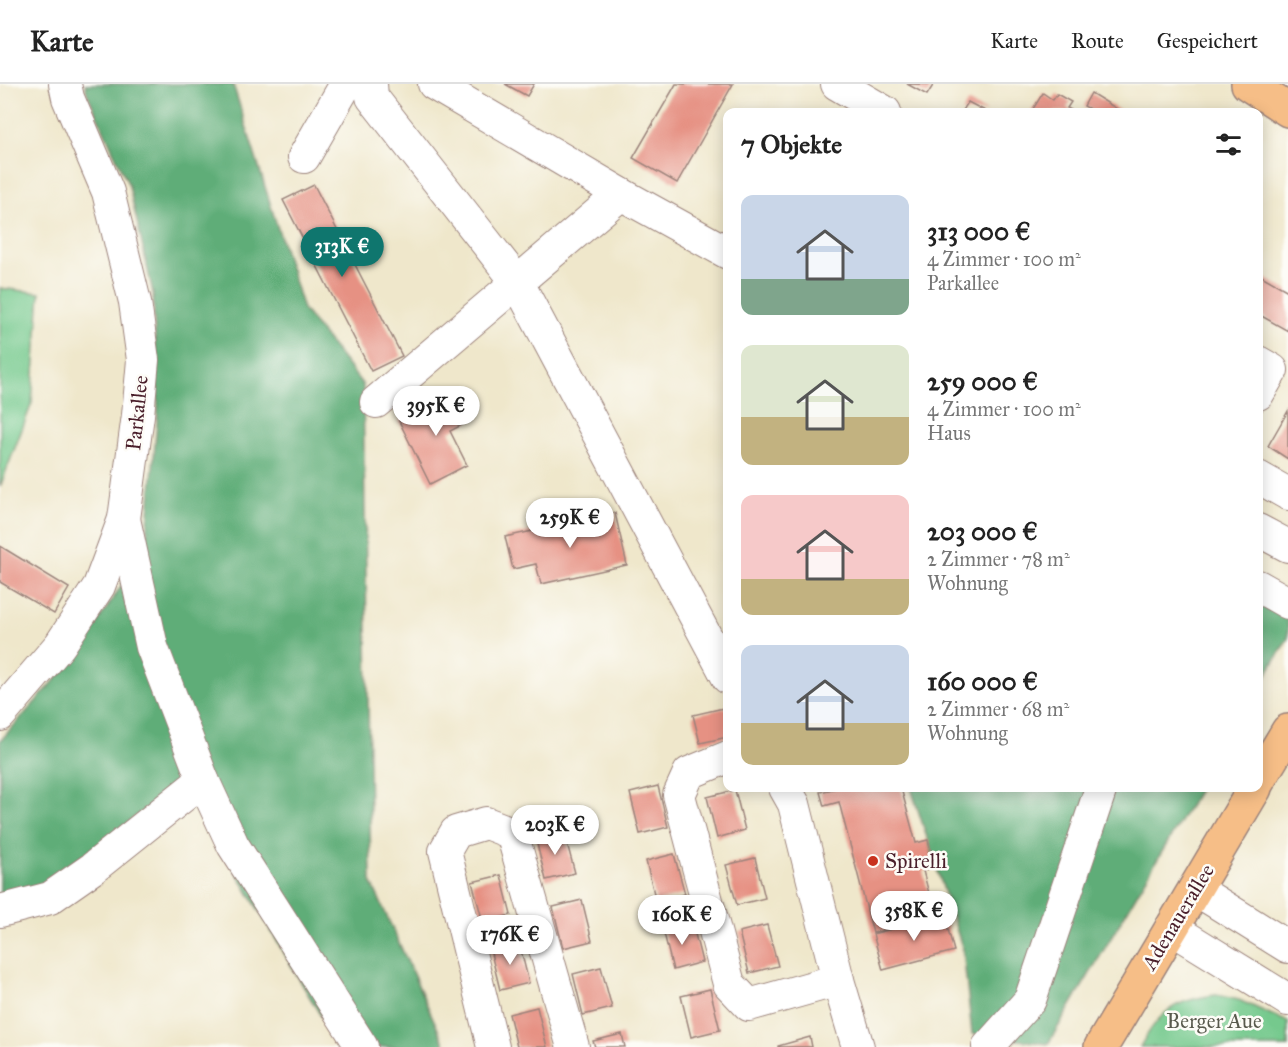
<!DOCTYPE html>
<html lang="de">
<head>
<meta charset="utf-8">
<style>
  :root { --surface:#fff; --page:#f6f6f6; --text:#222; --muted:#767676; --line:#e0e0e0; --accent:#0f766e }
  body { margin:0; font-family:"IM FELL Great Primer",serif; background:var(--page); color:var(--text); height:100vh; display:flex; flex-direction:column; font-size:22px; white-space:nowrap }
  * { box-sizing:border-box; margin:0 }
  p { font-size:20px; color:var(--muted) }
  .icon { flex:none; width:33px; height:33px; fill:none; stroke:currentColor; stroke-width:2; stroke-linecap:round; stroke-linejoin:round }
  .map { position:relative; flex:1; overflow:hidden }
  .panel { position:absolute; left:723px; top:24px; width:540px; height:684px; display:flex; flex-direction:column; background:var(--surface); border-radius:12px; box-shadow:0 3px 15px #0003 }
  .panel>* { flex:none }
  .price { position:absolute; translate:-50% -51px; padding:0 14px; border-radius:21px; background:#fff; color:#222; font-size:20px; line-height:39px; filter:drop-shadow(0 2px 3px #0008) }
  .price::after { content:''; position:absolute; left:50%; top:36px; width:18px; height:14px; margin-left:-9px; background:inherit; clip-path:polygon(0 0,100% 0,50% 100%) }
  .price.active { background:var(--accent); color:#fff }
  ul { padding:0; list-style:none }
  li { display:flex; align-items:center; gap:18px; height:150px; padding:0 18px }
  li span { display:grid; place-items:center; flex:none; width:168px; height:120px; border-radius:12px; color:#555 }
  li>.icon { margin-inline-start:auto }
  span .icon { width:72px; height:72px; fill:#fffc; stroke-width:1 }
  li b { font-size:26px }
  h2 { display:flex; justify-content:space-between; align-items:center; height:72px; padding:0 18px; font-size:26px }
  header { display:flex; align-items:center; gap:36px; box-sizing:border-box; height:84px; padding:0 30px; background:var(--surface); border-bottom:2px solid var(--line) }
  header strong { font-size:28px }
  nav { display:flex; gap:33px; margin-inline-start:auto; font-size:21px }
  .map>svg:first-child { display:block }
</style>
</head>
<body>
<header>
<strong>Karte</strong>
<nav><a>Karte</a><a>Route</a><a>Gespeichert</a></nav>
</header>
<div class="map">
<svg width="1288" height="963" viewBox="0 0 1288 963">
  <rect width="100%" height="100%" fill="#fdfcf7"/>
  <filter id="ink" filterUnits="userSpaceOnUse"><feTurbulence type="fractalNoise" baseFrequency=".0167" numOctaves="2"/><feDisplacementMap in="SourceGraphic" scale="12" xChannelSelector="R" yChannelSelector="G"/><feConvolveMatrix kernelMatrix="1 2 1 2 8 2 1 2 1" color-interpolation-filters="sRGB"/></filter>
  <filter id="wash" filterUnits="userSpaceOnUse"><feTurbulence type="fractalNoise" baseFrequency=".008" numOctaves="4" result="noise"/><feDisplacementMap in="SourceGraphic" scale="24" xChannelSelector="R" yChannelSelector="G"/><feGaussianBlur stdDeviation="1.35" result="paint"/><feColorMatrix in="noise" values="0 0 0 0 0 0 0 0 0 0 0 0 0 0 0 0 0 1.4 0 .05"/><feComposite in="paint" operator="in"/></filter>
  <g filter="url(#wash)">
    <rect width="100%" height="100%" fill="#efe7cb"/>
    <!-- green -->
    <g fill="#74c98d" stroke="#5f745c" stroke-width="1.5">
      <path d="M0,204l40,5 -8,110 -32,84z"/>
      <path d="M1216,911l23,5 49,22v25h-148c20,-37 35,-47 76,-52z"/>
    </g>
    <!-- forest -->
    <g fill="#5fad78" stroke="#546652" stroke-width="1.5">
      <path d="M85,0h148l70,225 60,76 8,496 75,166h-107l-156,-266 -148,111 -35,3v-154l74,-82 72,-112 12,-137 -5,-117 -24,-107 -42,-93z"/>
      <path d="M1259,512l29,17v25l-29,50z"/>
      <path d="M911,704h289l-152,256 -76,-10 -9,-84z"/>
    </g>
    <g id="blocks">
      <!-- building -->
      <g fill="#e69183">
        <path d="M505,0h29l-7,12z"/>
        <path d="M676,0h57l-56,99 -44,-25z"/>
        <path d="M907,0h27l-7,11z"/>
        <path d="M1043,9l10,7 4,-6 14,8 -4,6 8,4h-44z"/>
        <path d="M1091,9l31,19h-27l-11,-6z"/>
        <path d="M968,18l19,10h-25z"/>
        <path d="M314,101l88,171 -31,15 -88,-171z"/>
        <path d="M1258,190l30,17v40l-30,-17z"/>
        <path d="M454,309l14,29 -18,9 17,34 -37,19 -31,-63z"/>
        <path d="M1288,327v48l-20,-13z"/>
        <path d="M615,429l12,52 -86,19 -5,-20 -23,5 -8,-32z"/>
        <path d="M0,462l69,42 -15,26 -54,-32z"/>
        <path d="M728,623v30l-28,6 -7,-28z"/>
        <path d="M658,702l10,41 -28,7 -10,-41z"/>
        <path d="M837,704h64l15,55 12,-3 7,27 -12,4 12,45 -62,17 -34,-131 -15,4 -4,-14z"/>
        <path d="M735,706l10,40 -28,8 -10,-41z"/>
        <path d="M564,748l11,41 -29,7 -10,-40z"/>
        <path d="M674,770l11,40 -29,8 -10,-41z"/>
        <path d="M755,774l10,40 -28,7 -11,-40z"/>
        <path d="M501,791l10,40 -28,7 -11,-40z"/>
        <path d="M582,816l10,41 -29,7 -10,-41z"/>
        <path d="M944,831l10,36 -71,19 -10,-36z"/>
        <path d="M692,838l10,40 -29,8 -10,-41z"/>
        <path d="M767,841l11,41 -29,7 -10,-41z"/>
        <path d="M519,858l10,41 -29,7 -10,-41z"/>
        <path d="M601,883l11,41 -29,7 -10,-41z"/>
        <path d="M710,905l10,41 -29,7 -10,-41z"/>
        <path d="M537,923l10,40h-30l-8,-33z"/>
        <path d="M622,950l3,13h-30l-2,-6z"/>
        <path d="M810,953l2,10h-34v-1z"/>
      </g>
    </g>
  </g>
  <g filter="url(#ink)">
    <use href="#blocks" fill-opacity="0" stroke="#9c837b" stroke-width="1.5"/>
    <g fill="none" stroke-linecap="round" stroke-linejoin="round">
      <defs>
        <g id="minor">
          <path d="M371,0l1,13 146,186 210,395"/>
          <path d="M434,0l187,110 107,59"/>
          <path d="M837,0l48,28"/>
          <path d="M304,73l42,-73"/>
          <path d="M1258,278l14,8 -14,24"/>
          <path d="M376,318l245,-208"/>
          <path d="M1258,393l30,17"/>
          <path d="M124,435l28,128 51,133 30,65 129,202"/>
          <path d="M1258,446l30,16"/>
          <path d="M1258,502l30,17"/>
          <path d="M0,631l60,-70 39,-59 25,-67 14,-104 5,-55 -8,-58 -27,-110 -40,-94 -3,-14"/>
          <path d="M728,673l-39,16 -10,22 50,189 20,21 89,-25"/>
          <path d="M785,704l9,16 44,176 20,67"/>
          <path d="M1195,805l93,58"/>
          <path d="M0,827l50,-13 43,-30 110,-88"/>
          <path d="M1171,844l117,72"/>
          <path d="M493,963l-48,-196 11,-19 30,-9 26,10 61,214"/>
          <path d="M988,963l42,-47 71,-212"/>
        </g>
        <g id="major">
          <path d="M1258,697l30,-50"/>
          <path d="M1101,963l154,-259"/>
        </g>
        <path id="highway" d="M1248,0l40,26"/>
      </defs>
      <!-- minor casing -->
      <use href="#minor" stroke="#9c837b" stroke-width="34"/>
      <!-- major casing -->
      <use href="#major" stroke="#9c837b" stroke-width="36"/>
      <!-- highway casing -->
      <use href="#highway" stroke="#9c837b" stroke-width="36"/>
      <!-- minor -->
      <use href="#minor" stroke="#fff" stroke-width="32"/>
      <!-- major -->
      <use href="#major" stroke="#f6be87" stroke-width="33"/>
      <!-- highway -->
      <use href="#highway" stroke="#f6be87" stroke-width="33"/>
    </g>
  </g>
  <!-- markers -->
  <circle fill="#c8321e" stroke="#fdfcf7" stroke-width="2" cx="873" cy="777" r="6"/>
  <g text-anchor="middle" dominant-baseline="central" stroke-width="5" stroke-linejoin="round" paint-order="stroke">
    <!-- street labels -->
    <g font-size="21" fill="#4a1f2b" stroke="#fdfcf7">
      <text transform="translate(137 329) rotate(-84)">Parkallee</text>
      <text transform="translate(1178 833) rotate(-59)">Adenauerallee</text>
    </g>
    <!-- poi labels -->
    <g font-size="21" fill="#4a1f2b" stroke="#fdfcf7" text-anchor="start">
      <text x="885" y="777">Spirelli</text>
    </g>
    <!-- park labels -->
    <g font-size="21" fill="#595a4d" stroke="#fdfcf7">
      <text x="1214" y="937">Berger Aue</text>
    </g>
  </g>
</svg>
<b class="price active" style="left:342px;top:194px">313K €</b>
<b class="price" style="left:436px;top:353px">395K €</b>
<b class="price" style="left:570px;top:465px">259K €</b>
<b class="price" style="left:555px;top:772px">203K €</b>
<b class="price" style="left:914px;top:858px">358K €</b>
<b class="price" style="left:682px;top:862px">160K €</b>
<b class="price" style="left:510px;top:882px">176K €</b>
<section class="panel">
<h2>7 Objekte<svg class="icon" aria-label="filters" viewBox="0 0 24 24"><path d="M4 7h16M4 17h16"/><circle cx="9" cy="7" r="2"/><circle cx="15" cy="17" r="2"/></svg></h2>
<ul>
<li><span style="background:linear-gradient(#c9d6e8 70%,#7fa58c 0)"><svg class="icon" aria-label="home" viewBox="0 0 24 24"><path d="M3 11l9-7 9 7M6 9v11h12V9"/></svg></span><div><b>313 000 €</b><p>4 Zimmer · 100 m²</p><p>Parkallee</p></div></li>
<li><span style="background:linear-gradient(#dfe7d0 60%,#c2b280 0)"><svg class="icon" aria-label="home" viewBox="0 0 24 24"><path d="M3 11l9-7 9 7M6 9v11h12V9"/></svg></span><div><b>259 000 €</b><p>4 Zimmer · 100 m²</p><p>Haus</p></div></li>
<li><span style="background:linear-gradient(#f6c9c9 70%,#c2b280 0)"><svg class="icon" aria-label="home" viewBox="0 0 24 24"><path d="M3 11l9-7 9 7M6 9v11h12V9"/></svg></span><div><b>203 000 €</b><p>2 Zimmer · 78 m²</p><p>Wohnung</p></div></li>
<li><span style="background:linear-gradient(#c9d6e8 65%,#c2b280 0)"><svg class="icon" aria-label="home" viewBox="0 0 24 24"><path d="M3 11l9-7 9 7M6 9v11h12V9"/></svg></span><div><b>160 000 €</b><p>2 Zimmer · 68 m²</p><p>Wohnung</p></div></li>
</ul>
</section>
</div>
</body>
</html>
